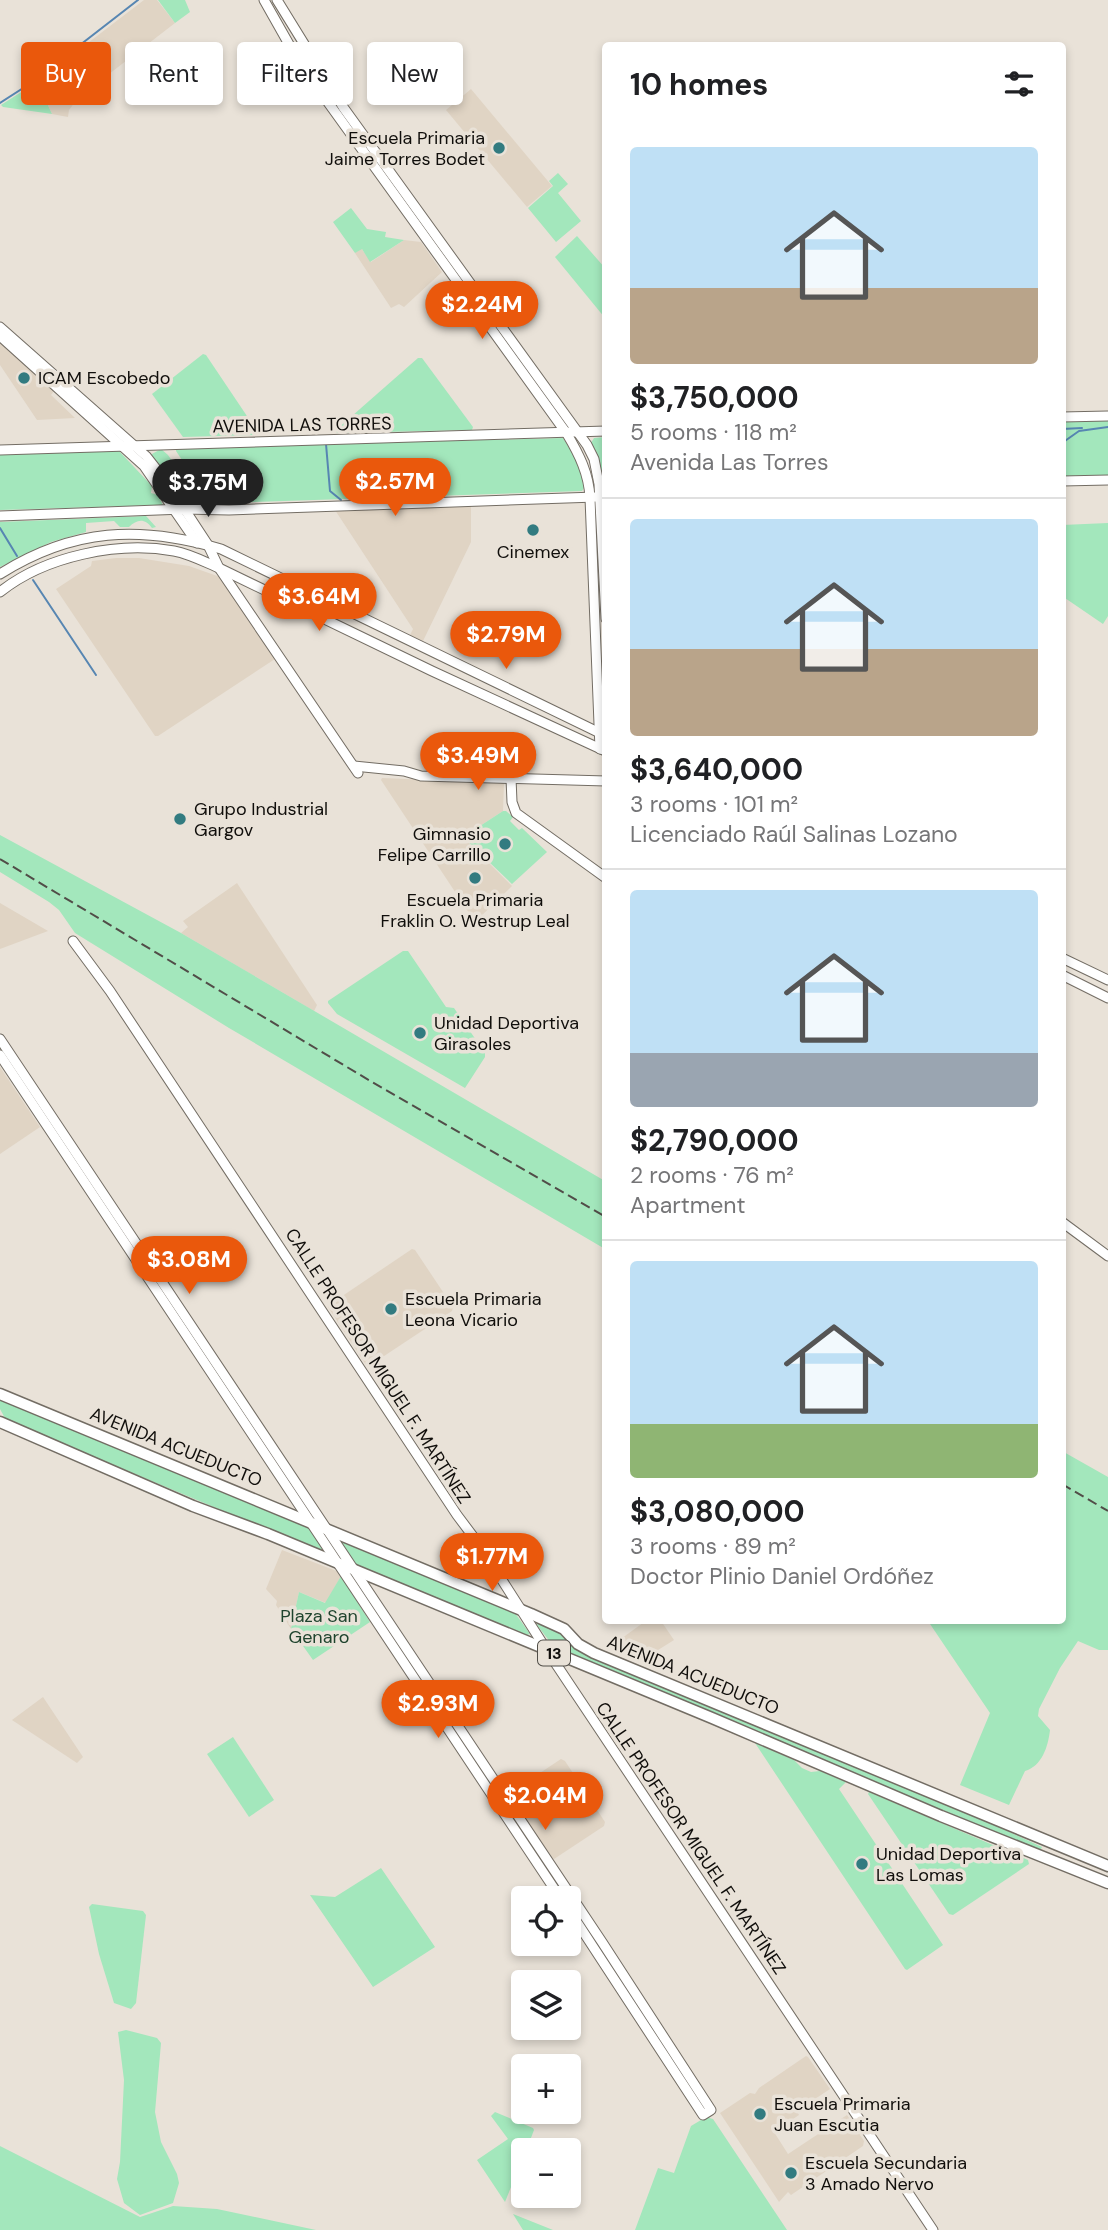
<!DOCTYPE html>
<html lang="en">
<head>
<meta charset="utf-8">
<style>
  :root { --surface:#fff; --page:#f6f6f6; --text:#202124; --muted:#757577; --line:#e0e0e0; --accent:#ea580c }
  body { margin:0; font-family:"DM Sans",sans-serif; background:var(--page); color:var(--text); height:100vh; display:flex; flex-direction:column; font-size:26px; white-space:nowrap }
  * { box-sizing:border-box; margin:0 }
  p { font-size:23px; color:var(--muted) }
  .icon { flex:none; width:38px; height:38px; fill:none; stroke:currentColor; stroke-width:2; stroke-linecap:round; stroke-linejoin:round }
  .map { position:relative; flex:1; overflow:hidden }
  .details { position:absolute; left:602px; top:42px; width:464px; height:1582px; display:flex; flex-direction:column; background:var(--surface); border-radius:7px; box-shadow:0 4px 10px #0003 }
  .details>* { flex:none }
  .top-card { position:absolute; left:21px; top:42px; width:476px; height:63px; display:flex; gap:14px }
  .controls { position:absolute; left:511px; top:1886px; display:grid; gap:14px }
  .controls a { display:grid; place-items:center; width:70px; height:70px; border-radius:7px; background:var(--surface); box-shadow:0 4px 10px #0003; font-size:35px }
  .price { position:absolute; translate:-50% -60px; padding:0 16px; border-radius:24px; background:var(--accent); color:#fff; font-size:23px; line-height:46px; filter:drop-shadow(0 2px 4px #0008) }
  .price::after { content:''; position:absolute; left:50%; top:42px; width:21px; height:16px; margin-left:-10px; background:inherit; clip-path:polygon(0 0,100% 0,50% 100%) }
  .price.on { background:#222; color:#fff }
  ul { padding:0; list-style:none }
  li { display:grid; align-content:center; gap:14px; height:371px; padding:0 28px }
  li+li { border-top:2px solid var(--line) }
  li span { display:grid; place-items:center; height:217px; border-radius:7px; color:#555 }
  li>.icon { margin-inline-start:auto }
  span .icon { width:126px; height:126px; fill:#fffc; stroke-width:1 }
  li b { font-size:30px }
  h2 { display:flex; justify-content:space-between; align-items:center; height:84px; padding:0 28px; font-size:30px }
  .pill { padding:0 24px; border-radius:7px; background:var(--surface); box-shadow:0 4px 10px #0003; font-size:24px; line-height:63px }
  .pill.on { background:var(--accent); color:#fff }
  .map>svg:first-child { display:block }
</style>
</head>
<body>
<div class="map">
<svg width="1108" height="2230" viewBox="0 0 1108 2230">
  <rect width="100%" height="100%" fill="#e9e2d8"/>
  <!-- built -->
  <g fill="#e0d4c4">
    <path d="M144,0h13l18,23 -97,75 -9,12 -1,7 -16,-3 -15,-32z"/>
    <path d="M471,89l81,97 -25,21 -81,-97z"/>
    <path d="M404,240l17,2 21,30 -38,35 -5,-3 -8,4 -36,-55 6,-5 10,14z"/>
    <path d="M0,342l54,49 -3,4 24,23 -38,2 -37,-55z"/>
    <path d="M471,505v37l-48,99 -13,-6 3,-6 -78,-119z"/>
    <path d="M116,558h23l50,8 31,11 55,82 -117,77h-3l-99,-147 35,-23 1,-5z"/>
    <path d="M382,778l122,5 -1,28 -40,26 49,49 -37,36 -94,-142z"/>
    <path d="M237,883l80,122 -3,6 -133,-78 7,-6 -5,-6z"/>
    <path d="M0,903l48,28 -48,18z"/>
    <path d="M0,1067l40,60 -40,27z"/>
    <path d="M412,1249l3,1 38,57 -1,4 -83,55 -3,-1 -38,-58 1,-2z"/>
    <path d="M282,1550l57,22 2,4 -15,27 -27,-11 -8,37 -15,-24 1,-4 -11,-12z"/>
    <path d="M647,1620l14,1 13,19 -24,15 -32,-14z"/>
    <path d="M43,1697l40,60 -6,6 -65,-43z"/>
    <path d="M561,1759l4,2 40,61 -1,4 -50,33 -3,-2 -42,-61 1,-3z"/>
    <path d="M806,2056l2,1 22,32 -33,22 2,4 -25,17 14,22 59,-39 17,26 -1,5 -72,49 -3,-3 -9,10 -59,-89 30,-20 5,1 4,-6z"/>
  </g>
  <!-- green -->
  <g fill="#a3e7bc">
    <path d="M158,0h27l5,12 -15,11z"/>
    <path d="M37,82l15,32 -49,-7 -2,-2z"/>
    <path d="M558,173l10,11 -10,9 23,28 -25,21 -28,-34 25,-22 -4,-5z"/>
    <path d="M351,208l16,21 19,3 -1,5 19,3 -34,22 -8,-13 -7,4 -22,-31z"/>
    <path d="M577,236l28,32v50l-50,-61z"/>
    <path d="M203,354l3,1 51,76 -2,4 -72,2 -31,-43z"/>
    <path d="M418,358h4l51,69 -1,3 -135,3 -1,-3z"/>
    <path d="M1108,420v56l-46,1v-56z"/>
    <path d="M605,437v54l-2,-1 -6,-37 -6,-10 3,-5z"/>
    <path d="M563,438c10,15 18,31 21,50l-2,3 -355,12 -39,-34 -12,-18v-3z"/>
    <path d="M161,449l7,6 12,17 31,31 -21,1 -4,-3 -21,-31 -13,-13v-3z"/>
    <path d="M119,451l33,35 -1,7 7,2 5,10 -163,5v-56z"/>
    <path d="M146,516l10,11 -4,1c-7,-10 -15,-9 -23,-1h-9l-6,-6 -28,2v9l-35,10 -51,25v-45z"/>
    <path d="M1108,523v93l-5,8 -41,-28v-71z"/>
    <path d="M503,811h3l7,6 -3,4 9,9 3,-2 25,24 -35,32 -49,-47z"/>
    <path d="M0,835l181,98 424,248v68l-376,-221 -154,-95 -16,-23 -10,-8 -49,-30z"/>
    <path d="M403,951h5l38,56 8,1 31,45v4l-20,31 -128,-74 -9,-11v-2z"/>
    <path d="M0,1399l309,127 14,23 -4,2 -313,-131 -6,-11z"/>
    <path d="M1062,1451l46,26v173h-9l-21,-9 -18,27 -21,41 -1,7 12,14c-2,17 -8,36 -25,41l-16,34 -49,-20 30,-72 -62,-92 134,-1z"/>
    <path d="M336,1539l179,74 15,21 -3,1 -170,-68z"/>
    <path d="M341,1576l29,46 -57,38 -22,-31 8,-37 26,11z"/>
    <path d="M538,1623l24,11 23,19 405,170 52,24 -2,4 -486,-204 -17,-22z"/>
    <path d="M233,1737l41,63 -25,17 -42,-63z"/>
    <path d="M755,1743l39,17 8,8 9,4 9,-1 26,11 -7,7 104,156 -36,25 -2,-1z"/>
    <path d="M869,1792l159,68 1,4 -76,51 -4,-1 -81,-120z"/>
    <path d="M381,1868l54,79 -62,40 -63,-92 25,2z"/>
    <path d="M92,1904l51,7 3,4 -10,88 -5,6 -17,-6 -15,-49 -10,-47z"/>
    <path d="M126,2030l31,8 4,5 -6,69 6,30 16,32 2,9 -6,20 -33,12 -16,-12 -7,-24 3,-17 4,-82 -6,-48z"/>
    <path d="M495,2112l38,16 1,2 -8,21h-3v6l-18,45 -28,-42 31,-21 -17,-23z"/>
    <path d="M706,2117l7,2 74,111h-152l23,-62 16,5 17,-47z"/>
    <path d="M0,2146l140,71 33,-11 44,3 99,21h-316z"/>
    <path d="M513,2214l40,16h-30z"/>
  </g>
  <g fill="none" stroke-linecap="round" stroke-linejoin="round">
    <!-- stream -->
    <g stroke="#5786b2" stroke-width="2">
      <path d="M0,103l31,-20 107,-83"/>
      <path d="M1062,429l20,-1"/>
      <path d="M1062,443l17,-12 29,-4"/>
      <path d="M326,444l4,47 11,9"/>
      <path d="M0,528l17,28"/>
      <path d="M33,580l63,95"/>
    </g>
    <defs>
      <g id="secondary">
        <path d="M264,0l35,62 268,372c12,20 22,40 23,64l10,251"/>
        <path d="M277,0l66,107 244,338 7,14 5,25 7,135"/>
        <path d="M0,327l146,129 22,28 40,61 11,23 139,205"/>
        <path d="M0,336l144,130 53,77"/>
        <path d="M1062,417l46,-1"/>
        <path d="M0,450l606,-19"/>
        <path d="M1062,481l46,-1"/>
        <path d="M0,516l184,-7 45,1 367,-13"/>
        <path d="M0,574c73,-46 140,-49 221,-25l383,186"/>
        <path d="M0,592c45,-36 118,-51 174,-41 16,3 31,11 45,17l213,103 171,79"/>
        <path d="M354,766l50,5 17,5 185,5"/>
        <path d="M511,778l1,24 4,11 90,65"/>
        <path d="M73,941l37,50 347,524 24,32 65,102 387,581"/>
        <path d="M1062,958l46,22"/>
        <path d="M1062,975l46,23"/>
        <path d="M0,1039l602,903 109,168 -8,5 -134,-205"/>
        <path d="M0,1055l561,844"/>
        <path d="M1062,1222l46,34"/>
      </g>
      <g id="primary">
        <path d="M0,1394l531,220 33,15 14,15 16,9 514,213"/>
        <path d="M0,1422l193,84 75,28 444,184 229,98 167,67"/>
      </g>
    </defs>
    <!-- secondary casing -->
    <use href="#secondary" stroke="#736d64" stroke-width="11"/>
    <!-- primary casing -->
    <use href="#primary" stroke="#736d64" stroke-width="13"/>
    <!-- secondary -->
    <use href="#secondary" stroke="#fff" stroke-width="9"/>
    <!-- primary -->
    <use href="#primary" stroke="#fff" stroke-width="10"/>
    <!-- rail -->
    <g stroke="#514d48" stroke-width="2" stroke-dasharray="10 5" stroke-linecap="butt">
      <path d="M0,859l372,223 234,135"/>
      <path d="M1062,1484l46,27"/>
    </g>
  </g>
  <!-- markers -->
  <g fill="#327b80" stroke="#e9e2d8" stroke-width="2.5">
    <circle cx="499" cy="148" r="7"/>
    <circle cx="24" cy="378" r="7"/>
    <circle cx="533" cy="530" r="7"/>
    <circle cx="180" cy="819" r="7"/>
    <circle cx="505" cy="844" r="7"/>
    <circle cx="475" cy="878" r="7"/>
    <circle cx="420" cy="1033" r="7"/>
    <circle cx="391" cy="1309" r="7"/>
    <circle cx="862" cy="1864" r="7"/>
    <circle cx="760" cy="2114" r="7"/>
    <circle cx="791" cy="2173" r="7"/>
  </g>
  <g text-anchor="middle" dominant-baseline="central" stroke-width="7" stroke-linejoin="round" paint-order="stroke">
    <!-- shield labels -->
    <rect fill="#e9e2d8" stroke="#514e48" stroke-width="2" x="538" y="1640.5" width="32" height="25" rx="5"/>
    <g font-size="16" font-weight="bold" fill="#100e0b">
      <text x="554" y="1653">13</text>
    </g>
    <!-- poi labels -->
    <g font-size="18" fill="#100e0b" stroke="#e9e2d8" text-anchor="start">
      <text x="485" y="138" text-anchor="end">Escuela Primaria<tspan x="485" dy="21">Jaime Torres Bodet</tspan></text>
      <text x="38" y="378">ICAM Escobedo</text>
      <text x="533" y="552" text-anchor="middle">Cinemex</text>
      <text x="194" y="809">Grupo Industrial<tspan x="194" dy="21">Gargov</tspan></text>
      <text x="491" y="834" text-anchor="end">Gimnasio<tspan x="491" dy="21">Felipe Carrillo</tspan></text>
      <text x="475" y="900" text-anchor="middle">Escuela Primaria<tspan x="475" dy="21">Fraklin O. Westrup Leal</tspan></text>
      <text x="434" y="1023">Unidad Deportiva<tspan x="434" dy="21">Girasoles</tspan></text>
      <text x="405" y="1299">Escuela Primaria<tspan x="405" dy="21">Leona Vicario</tspan></text>
      <text x="876" y="1854">Unidad Deportiva<tspan x="876" dy="21">Las Lomas</tspan></text>
      <text x="774" y="2104">Escuela Primaria<tspan x="774" dy="21">Juan Escutia</tspan></text>
      <text x="805" y="2163">Escuela Secundaria<tspan x="805" dy="21">3 Amado Nervo</tspan></text>
    </g>
    <!-- street labels -->
    <g font-size="18" fill="#100e0b" stroke="#e9e2d8">
      <text transform="translate(302 425) rotate(-1)">AVENIDA LAS TORRES</text>
      <text transform="translate(378 1366) rotate(57)">CALLE PROFESOR MIGUEL F. MARTÍNEZ</text>
      <text transform="translate(176 1447) rotate(22)">AVENIDA ACUEDUCTO</text>
      <text transform="translate(693 1675) rotate(22)">AVENIDA ACUEDUCTO</text>
      <text transform="translate(691 1838) rotate(56)">CALLE PROFESOR MIGUEL F. MARTÍNEZ</text>
    </g>
    <!-- park labels -->
    <g font-size="18" fill="#1e432d" stroke="#e9e2d8">
      <text x="319" y="1616">Plaza San<tspan x="319" dy="21">Genaro</tspan></text>
    </g>
  </g>
</svg>
<div class="controls">
<a><svg class="icon" aria-label="locate" viewBox="0 0 24 24"><circle cx="12" cy="12" r="6"/><path d="M12 2v4M12 18v4M2 12h4M18 12h4"/></svg></a>
<a><svg class="icon" aria-label="layers" viewBox="0 0 24 24"><path d="M12 4l9 5-9 5-9-5zM3 14l9 5 9-5"/></svg></a>
<a>+</a>
<a>−</a>
</div>
<b class="price" style="left:482px;top:341px">$2.24M</b>
<b class="price" style="left:395px;top:518px">$2.57M</b>
<b class="price on" style="left:208px;top:519px">$3.75M</b>
<b class="price" style="left:319px;top:633px">$3.64M</b>
<b class="price" style="left:506px;top:671px">$2.79M</b>
<b class="price" style="left:478px;top:792px">$3.49M</b>
<b class="price" style="left:189px;top:1296px">$3.08M</b>
<b class="price" style="left:492px;top:1593px">$1.77M</b>
<b class="price" style="left:438px;top:1740px">$2.93M</b>
<b class="price" style="left:545px;top:1832px">$2.04M</b>
<div class="top-card">
<a class="pill on">Buy</a>
<a class="pill">Rent</a>
<a class="pill">Filters</a>
<a class="pill">New</a>
</div>
<section class="details">
<h2>10 homes<svg class="icon" aria-label="filters" viewBox="0 0 24 24"><path d="M4 7h16M4 17h16"/><circle cx="9" cy="7" r="2"/><circle cx="15" cy="17" r="2"/></svg></h2>
<ul>
<li><span style="background:linear-gradient(#bfe0f5 65%,#b9a48a 0)"><svg class="icon" aria-label="home" viewBox="0 0 24 24"><path d="M3 11l9-7 9 7M6 9v11h12V9"/></svg></span><div><b>$3,750,000</b><p>5 rooms · 118 m²</p><p>Avenida Las Torres</p></div></li>
<li><span style="background:linear-gradient(#bfe0f5 60%,#b9a48a 0)"><svg class="icon" aria-label="home" viewBox="0 0 24 24"><path d="M3 11l9-7 9 7M6 9v11h12V9"/></svg></span><div><b>$3,640,000</b><p>3 rooms · 101 m²</p><p>Licenciado Raúl Salinas Lozano</p></div></li>
<li><span style="background:linear-gradient(#bfe0f5 75%,#9aa5b1 0)"><svg class="icon" aria-label="home" viewBox="0 0 24 24"><path d="M3 11l9-7 9 7M6 9v11h12V9"/></svg></span><div><b>$2,790,000</b><p>2 rooms · 76 m²</p><p>Apartment</p></div></li>
<li><span style="background:linear-gradient(#bfe0f5 75%,#8fb573 0)"><svg class="icon" aria-label="home" viewBox="0 0 24 24"><path d="M3 11l9-7 9 7M6 9v11h12V9"/></svg></span><div><b>$3,080,000</b><p>3 rooms · 89 m²</p><p>Doctor Plinio Daniel Ordóñez</p></div></li>
</ul>
</section>
</div>
</body>
</html>
